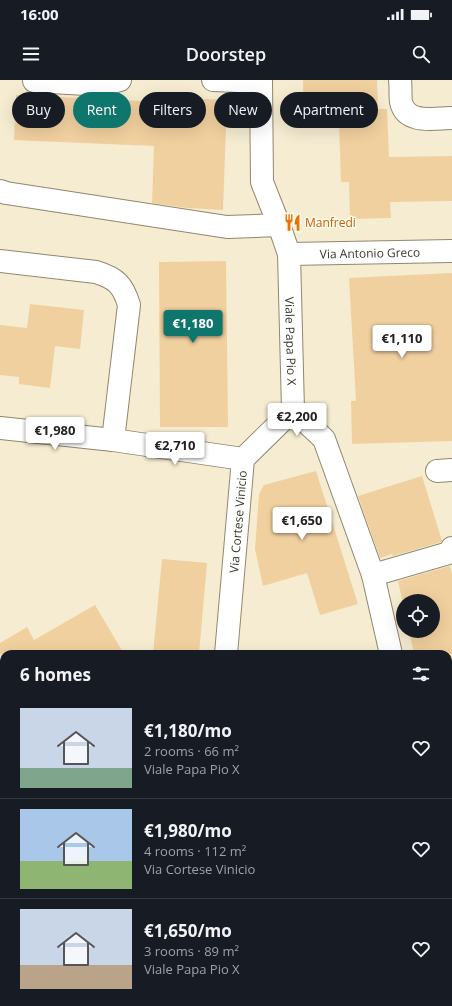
<!DOCTYPE html>
<html lang="en">
<head>
<meta charset="utf-8">
<style>
  :root { --surface:#171b24; --page:#20242c; --text:#f1f3f6; --muted:#9ea1a6; --line:#363941; --accent:#0f766e }
  body { margin:0; font-family:"Open Sans",sans-serif; background:var(--page); color:var(--text); height:100vh; display:flex; flex-direction:column; font-size:15px; white-space:nowrap }
  * { box-sizing:border-box; margin:0 }
  p { font-size:13px; color:var(--muted) }
  .icon { flex:none; width:22px; height:22px; fill:none; stroke:currentColor; stroke-width:2; stroke-linecap:round; stroke-linejoin:round }
  .map { position:relative; flex:1; overflow:hidden }
  .details { position:absolute; left:0px; top:570px; width:452px; height:356px; display:flex; flex-direction:column; background:var(--surface); border-radius:12px 12px 0 0; box-shadow:0 4px 16px #0002 }
  .details>* { flex:none }
  .hud { position:absolute; left:12px; top:12px; width:428px; height:36px; display:flex; gap:8px }
  .controls { position:absolute; left:396px; top:514px; display:grid; gap:8px }
  .controls a { display:grid; place-items:center; width:44px; height:44px; border-radius:50%; background:var(--surface); box-shadow:0 4px 16px #0002; font-size:20px }
  .price { position:absolute; translate:-50% -34px; padding:0 9px; border-radius:4px; background:#fff; color:#222; font-size:13px; line-height:26px; filter:drop-shadow(0 1px 2px #0008) }
  .price::after { content:''; position:absolute; left:50%; top:24px; width:12px; height:9px; margin-left:-6px; background:inherit; clip-path:polygon(0 0,100% 0,50% 100%) }
  .price.on { background:var(--accent); color:#fff }
  ul { padding:0; list-style:none }
  li { display:flex; align-items:center; gap:12px; height:100px; padding:0 20px }
  li+li { border-top:1px solid var(--line) }
  li span { display:grid; place-items:center; flex:none; width:112px; height:80px; border-radius:0px; color:#555 }
  li>.icon { margin-inline-start:auto }
  span .icon { width:48px; height:48px; fill:#fffc; stroke-width:1 }
  li b { font-size:17px }
  h2 { display:flex; justify-content:space-between; align-items:center; height:48px; padding:0 20px; font-size:17px }
  .chip { padding:0 14px; border-radius:18px; background:var(--surface); box-shadow:0 4px 16px #0002; font-size:14px; line-height:36px }
  .chip.on { background:var(--accent); color:#fff }
  .status { display:flex; justify-content:space-between; align-items:center; height:28px; padding:0 20px; background:var(--surface); direction:ltr }
  .status svg { height:11px; fill:currentColor }
  header { display:flex; justify-content:space-between; align-items:center; height:52px; padding:0 20px; background:var(--surface); font-size:18px; font-weight:600 }
  .map>svg:first-child { display:block }
</style>
</head>
<body>
<div class="status"><b>16:00</b><svg viewBox="0 0 49 12"><path d="M0 12V9h3v3zM5 12V6h3v6zM10 12V3h3v9zM15 12V0h3v12zM26 1h20v11H26zM47 4h2v5h-2z"/></svg></div>
<header><svg class="icon" aria-label="menu" viewBox="0 0 24 24"><path d="M4 6h16M4 12h16M4 18h16"/></svg>Doorstep<svg class="icon" aria-label="search" viewBox="0 0 24 24"><circle cx="10" cy="10" r="6"/><path d="M15 15l6 6"/></svg></header>
<div class="map">
<svg width="452" height="926" viewBox="0 0 452 926">
  <rect width="100%" height="100%" fill="#f5ecd1"/>
  <!-- building -->
  <g fill="#f1d09f">
    <path d="M303,0h74l1,29h9l2,48 63,-1v45l-62,1 1,16 -41,1 -1,-37h-8l-2,-59 -35,1z"/>
    <path d="M16,15l167,8v-5l44,2 -4,110 -36,-2 -35,-5 2,-57 -140,-6z"/>
    <path d="M226,181l2,166h-68l-1,-165z"/>
    <path d="M452,193v168l-100,3 -1,-43h5l-7,-123z"/>
    <path d="M30,224l54,6 -4,39 -25,-3 -5,42 -31,-4v-7l-19,-2v-50l27,3z"/>
    <path d="M316,391l42,133 -38,11 -13,-42 -44,13 -8,-37 4,-55 5,-9z"/>
    <path d="M422,396l20,65 -1,1 -48,14 -1,-2 -12,4 -22,-62z"/>
    <path d="M162,479l45,4 -8,91h-46z"/>
    <path d="M450,486l2,9v79h-38l-5,-23h24v-30h-30v2l-5,-22z"/>
    <path d="M95,525l29,49h-124v-11l27,-16 7,13z"/>
  </g>
  <g fill="none" stroke-linecap="round" stroke-linejoin="round">
    <defs>
      <g id="minor">
        <path d="M213,0l48,2"/>
        <path id="s1" d="M261,0l1,102 17,43 10,29 4,156 31,29 49,136 18,79"/>
        <path d="M400,0c1,7 0,15 1,22 5,23 34,16 51,16"/>
        <path d="M34,1l69,4 17,-5"/>
        <path d="M0,111l6,2 221,34 52,-2"/>
        <path id="s2" d="M289,174l163,-3"/>
        <path d="M0,181l96,11c20,6 27,13 33,33l-16,135"/>
        <path d="M0,348l113,12 130,19"/>
        <path d="M437,391l15,-1"/>
        <path d="M373,495l76,-22 3,-5"/>
        <path id="s3" d="M226,574l17,-195 50,-49"/>
        <path d="M0,769l4,-2"/>
        <path d="M448,813h4"/>
        <path d="M0,821l4,-1"/>
        <path d="M448,857l4,27"/>
        <path d="M132,922l2,4"/>
        <path d="M17,926l3,-4"/>
      </g>
    </defs>
    <!-- minor casing -->
    <use href="#minor" stroke="#8f886e" stroke-width="24"/>
    <!-- minor -->
    <use href="#minor" stroke="#fff" stroke-width="22"/>
  </g>
  <!-- icons -->
  <defs>
    <symbol id="restaurant-bare" viewBox="-9 -9 18 18"><path d="M-5-6h1v4h1v-4h1v4h1v-4h1v5L-1.5 .5V6h-2V.5L-5-1ZM5-6V6H3V1.5H1.5Q1.5-4 5-6Z" fill="#e8710a" stroke="#fffae9" stroke-width="2.5" paint-order="stroke"/></symbol>
  </defs>
  <g fill-rule="evenodd">
    <use href="#restaurant-bare" x="280" y="130" width="25" height="25"/>
  </g>
  <g text-anchor="middle" dominant-baseline="central" stroke-width="3" stroke-linejoin="round" paint-order="stroke">
    <!-- food labels -->
    <g font-size="12" fill="#c56008" stroke="#fffae9" text-anchor="start">
      <text x="305" y="142">Manfredi</text>
    </g>
    <!-- street labels -->
    <g font-size="12" fill="#39352b" stroke="#fffae9">
      <text stroke="none"><textPath href="#s2" startOffset="81">Via Antonio Greco</textPath></text>
      <text stroke="none"><textPath href="#s1" startOffset="266">Viale Papa Pio X</textPath></text>
      <text stroke="none"><textPath href="#s3" startOffset="133">Via Cortese Vinicio</textPath></text>
    </g>
  </g>
</svg>
<div class="controls">
<a><svg class="icon" aria-label="locate" viewBox="0 0 24 24"><circle cx="12" cy="12" r="6"/><path d="M12 2v4M12 18v4M2 12h4M18 12h4"/></svg></a>
</div>
<b class="price on" style="left:193px;top:264px">€1,180</b>
<b class="price" style="left:402px;top:279px">€1,110</b>
<b class="price" style="left:297px;top:357px">€2,200</b>
<b class="price" style="left:55px;top:371px">€1,980</b>
<b class="price" style="left:175px;top:386px">€2,710</b>
<b class="price" style="left:302px;top:461px">€1,650</b>
<div class="hud">
<a class="chip">Buy</a>
<a class="chip on">Rent</a>
<a class="chip">Filters</a>
<a class="chip">New</a>
<a class="chip">Apartment</a>
</div>
<section class="details">
<h2>6 homes<svg class="icon" aria-label="filters" viewBox="0 0 24 24"><path d="M4 7h16M4 17h16"/><circle cx="9" cy="7" r="2"/><circle cx="15" cy="17" r="2"/></svg></h2>
<ul>
<li><span style="background:linear-gradient(#c9d6e8 75%,#7fa58c 0)"><svg class="icon" aria-label="home" viewBox="0 0 24 24"><path d="M3 11l9-7 9 7M6 9v11h12V9"/></svg></span><div><b>€1,180/mo</b><p>2 rooms · 66 m²</p><p>Viale Papa Pio X</p></div><svg class="icon" aria-label="heart" viewBox="0 0 24 24"><path d="M12 20l-8-8c-3-5 5-10 8-4 3-6 11-1 8 4z"/></svg></li>
<li><span style="background:linear-gradient(#a9c7e8 65%,#8fb573 0)"><svg class="icon" aria-label="home" viewBox="0 0 24 24"><path d="M3 11l9-7 9 7M6 9v11h12V9"/></svg></span><div><b>€1,980/mo</b><p>4 rooms · 112 m²</p><p>Via Cortese Vinicio</p></div><svg class="icon" aria-label="heart" viewBox="0 0 24 24"><path d="M12 20l-8-8c-3-5 5-10 8-4 3-6 11-1 8 4z"/></svg></li>
<li><span style="background:linear-gradient(#c9d6e8 70%,#b9a48a 0)"><svg class="icon" aria-label="home" viewBox="0 0 24 24"><path d="M3 11l9-7 9 7M6 9v11h12V9"/></svg></span><div><b>€1,650/mo</b><p>3 rooms · 89 m²</p><p>Viale Papa Pio X</p></div><svg class="icon" aria-label="heart" viewBox="0 0 24 24"><path d="M12 20l-8-8c-3-5 5-10 8-4 3-6 11-1 8 4z"/></svg></li>
</ul>
</section>
</div>
</body>
</html>
